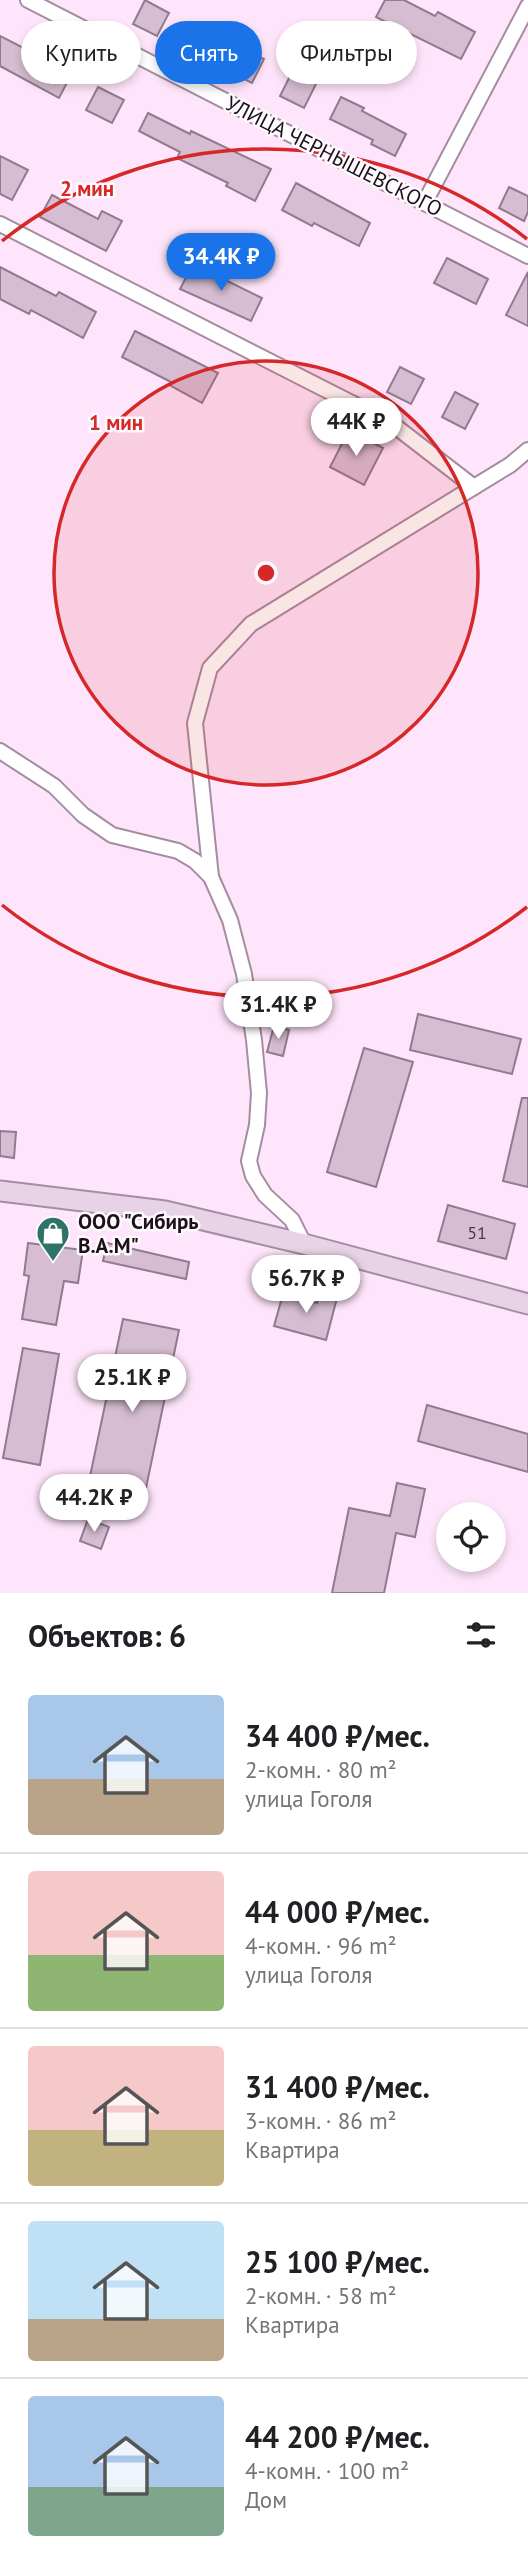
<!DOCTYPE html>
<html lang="ru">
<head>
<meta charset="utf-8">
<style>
  :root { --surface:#fff; --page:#f2f2f2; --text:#202124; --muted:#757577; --line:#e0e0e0; --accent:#1a73e8 }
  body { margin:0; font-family:"PT Sans",sans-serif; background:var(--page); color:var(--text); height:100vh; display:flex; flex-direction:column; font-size:26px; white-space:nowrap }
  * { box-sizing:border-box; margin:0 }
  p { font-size:23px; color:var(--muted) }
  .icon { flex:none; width:38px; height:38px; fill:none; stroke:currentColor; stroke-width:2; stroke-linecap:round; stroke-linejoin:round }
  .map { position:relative; height:1593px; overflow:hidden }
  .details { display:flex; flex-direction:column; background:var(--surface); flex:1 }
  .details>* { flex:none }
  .guide { position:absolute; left:21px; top:21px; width:486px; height:63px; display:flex; gap:14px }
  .controls { position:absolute; left:436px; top:1502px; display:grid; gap:14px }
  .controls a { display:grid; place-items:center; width:70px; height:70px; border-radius:50%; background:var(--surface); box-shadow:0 4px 10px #0003; font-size:35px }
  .price { position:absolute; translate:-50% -60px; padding:0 16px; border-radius:24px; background:#fff; color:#222; font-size:23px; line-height:46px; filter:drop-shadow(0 2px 4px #0008) }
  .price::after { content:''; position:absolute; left:50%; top:42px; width:21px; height:16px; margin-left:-10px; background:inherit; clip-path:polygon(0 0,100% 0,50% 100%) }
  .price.current { background:var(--accent); color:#fff }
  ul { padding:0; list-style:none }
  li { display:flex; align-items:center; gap:21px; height:175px; padding:0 28px }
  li+li { border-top:2px solid var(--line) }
  li span { display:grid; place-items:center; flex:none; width:196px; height:140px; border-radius:7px; color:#555 }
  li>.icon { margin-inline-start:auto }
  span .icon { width:84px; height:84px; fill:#fffc; stroke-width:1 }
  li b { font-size:30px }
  h2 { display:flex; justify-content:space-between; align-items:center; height:84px; padding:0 28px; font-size:30px }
  .pill { padding:0 24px; border-radius:32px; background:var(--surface); box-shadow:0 4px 10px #0003; font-size:24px; line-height:63px }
  .pill.current { background:var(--accent); color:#fff }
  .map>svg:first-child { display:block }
</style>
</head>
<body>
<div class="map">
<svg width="528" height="1593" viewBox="0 0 528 1593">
  <rect width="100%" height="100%" fill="#ffe5fb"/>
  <!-- building -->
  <g fill="#d6bdd2" stroke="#917b8e" stroke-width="2">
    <path d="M145,0l24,13 -12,23 -24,-12z"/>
    <path d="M385,0h19l31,16 3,-4 37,20 -14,27 -85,-42z"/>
    <path d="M194,24l70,35 -12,24 -70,-35z"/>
    <path d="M0,36l72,37 -13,25 -59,-32z"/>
    <path d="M292,72l24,12 -12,24 -24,-12z"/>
    <path d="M98,87l26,13 -12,23 -26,-13z"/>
    <path d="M341,97l23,11 -2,3 44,23 -11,22 -24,-12 2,-4 -43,-21z"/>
    <path d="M148,113l42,21 1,-3 80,38 -16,32 -29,-15 2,-3 -51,-25 3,-6 -41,-21z"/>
    <path d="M0,156l28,14 -16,30 -12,-6z"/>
    <path d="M296,183l74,40 -11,23 -45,-23 -2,3 -30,-16z"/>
    <path d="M509,187l19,9v16l-4,9 -25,-13z"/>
    <path d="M52,195l46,24 4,-8 20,10 -16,30 -66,-34z"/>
    <path d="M447,258l41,21 -12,25 -42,-21z"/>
    <path d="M193,264l69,34 -11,23 -71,-32z"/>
    <path d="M0,267l56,29 3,-4 37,20 -13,26 -52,-28 -2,4 -29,-15z"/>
    <path d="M528,272v54l-22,-11z"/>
    <path d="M135,331l83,42 -16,30 -33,-18 2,-3 -49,-25z"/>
    <path d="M400,367l24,12 -13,25 -24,-12z"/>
    <path d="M455,392l23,12 -13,25 -23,-12z"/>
    <path d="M349,430l34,18 -19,37 -34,-18z"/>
    <path d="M418,1014l103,25 -9,35 -102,-24z"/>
    <path d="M274,1026l15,4 -6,26 -16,-4z"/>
    <path d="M364,1048l49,14 -37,125 -49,-15z"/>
    <path d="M522,1098h6v89l-25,-6z"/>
    <path d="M0,1131l16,1 -2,26 -14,-2z"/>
    <path d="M448,1205l67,19 -9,35 -68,-18z"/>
    <path d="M28,1243l55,7 -5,33 -14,-2 -8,44 -34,-6 7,-43 -5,-1z"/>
    <path d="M107,1243l82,19 -3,17 -83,-18z"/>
    <path d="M320,1293l17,5 -11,42 -52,-14 9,-32 34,9z"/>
    <path d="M123,1319l56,11 -37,177 -70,-15v-6h16z"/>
    <path d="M23,1348l36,6 -19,111 -37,-7z"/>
    <path d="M427,1405l101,29v38l-110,-31z"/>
    <path d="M397,1483l28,6 -10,48 -19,-4 -12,60h-52l17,-85 41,8z"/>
    <path d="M88,1519l21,8 -8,22 -21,-8z"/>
  </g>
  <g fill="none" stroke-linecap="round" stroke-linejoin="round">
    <defs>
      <g id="minor">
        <path d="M28,0l500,256"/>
        <path d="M425,202l103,-196"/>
        <path d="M0,224l391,199 83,64 36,-22 18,-15"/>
        <path d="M0,751l54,35 29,29 29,20 66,16 17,10 16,16 19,43 14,54 10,66 5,53 -2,32 -8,36 4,15 12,19 27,25 12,24"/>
        <path d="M211,877l-16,-154 15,-55 41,-44 223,-137"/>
      </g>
      <path id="secondary" d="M0,1191l165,20 139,33 224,60"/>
    </defs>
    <!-- minor casing -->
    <use href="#minor" stroke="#a48da1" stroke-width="18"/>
    <!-- secondary casing -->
    <use href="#secondary" stroke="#a48da1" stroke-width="23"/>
    <!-- minor -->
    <use href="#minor" stroke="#fff" stroke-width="14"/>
    <!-- secondary -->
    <use href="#secondary" stroke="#e8d3e6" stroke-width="19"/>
  </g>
  <!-- distance rings -->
  <circle cx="266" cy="573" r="212" fill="#d62828" fill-opacity=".12"/>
  <g fill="none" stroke="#d62828" stroke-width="3.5">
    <circle cx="266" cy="573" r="212"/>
    <path d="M527 907A424 424 0 0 1 2 905M2 241A424 424 0 0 1 527 239"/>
  </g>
  <!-- icons -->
  <defs>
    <symbol id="shop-pin" viewBox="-11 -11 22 30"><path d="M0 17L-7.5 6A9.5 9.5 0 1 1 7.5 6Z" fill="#2e7368" stroke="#fffafe"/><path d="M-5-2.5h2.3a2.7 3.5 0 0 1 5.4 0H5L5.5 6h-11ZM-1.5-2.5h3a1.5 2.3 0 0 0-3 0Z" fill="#fff"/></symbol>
  </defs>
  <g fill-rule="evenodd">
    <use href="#shop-pin" x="34" y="1214" width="38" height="52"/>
  </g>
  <g text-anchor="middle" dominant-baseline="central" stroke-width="5" stroke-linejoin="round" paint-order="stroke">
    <!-- number labels -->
    <g font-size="18" fill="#493c47">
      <text x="477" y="1232">51</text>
    </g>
    <!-- street labels -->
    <g font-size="21" fill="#1a1119" stroke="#fffafe">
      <text transform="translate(334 156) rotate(27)">УЛИЦА ЧЕРНЫШЕВСКОГО</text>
    </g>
    <!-- poi labels -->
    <g font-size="21" font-weight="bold" fill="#1a1119" stroke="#fffafe" text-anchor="start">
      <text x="78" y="1221">ООО "Сибирь<tspan x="78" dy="24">В.А.М"</tspan></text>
    </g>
  </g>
  <circle cx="266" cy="573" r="10" fill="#d62828" stroke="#fffafe" stroke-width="3.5"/>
  <g font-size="21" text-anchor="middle" font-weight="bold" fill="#d62828" stroke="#fffafe" stroke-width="5" stroke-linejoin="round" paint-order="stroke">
    <text x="87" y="196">2 мин</text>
    <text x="116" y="430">1 мин</text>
  </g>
</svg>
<div class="controls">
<a><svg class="icon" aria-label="locate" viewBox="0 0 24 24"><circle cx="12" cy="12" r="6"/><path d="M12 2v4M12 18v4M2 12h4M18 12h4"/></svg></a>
</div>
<b class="price current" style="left:221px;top:293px">34.4K ₽</b>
<b class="price" style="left:356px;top:458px">44K ₽</b>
<b class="price" style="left:278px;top:1041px">31.4K ₽</b>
<b class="price" style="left:306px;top:1315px">56.7K ₽</b>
<b class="price" style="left:132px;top:1414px">25.1K ₽</b>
<b class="price" style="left:94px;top:1534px">44.2K ₽</b>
<div class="guide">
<a class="pill">Купить</a>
<a class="pill current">Снять</a>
<a class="pill">Фильтры</a>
</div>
</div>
<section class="details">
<h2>Объектов: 6<svg class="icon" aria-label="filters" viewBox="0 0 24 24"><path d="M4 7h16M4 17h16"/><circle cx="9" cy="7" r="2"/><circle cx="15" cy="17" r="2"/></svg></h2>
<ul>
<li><span style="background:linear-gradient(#a9c7e8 60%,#b9a48a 0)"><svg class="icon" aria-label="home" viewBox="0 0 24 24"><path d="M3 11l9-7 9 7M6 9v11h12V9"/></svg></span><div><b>34 400 ₽/мес.</b><p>2-комн. · 80 m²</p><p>улица Гоголя</p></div></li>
<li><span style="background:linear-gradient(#f6c9c9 60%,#8fb573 0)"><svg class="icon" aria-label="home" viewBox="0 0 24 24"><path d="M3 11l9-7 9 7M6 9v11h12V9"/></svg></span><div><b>44 000 ₽/мес.</b><p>4-комн. · 96 m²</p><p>улица Гоголя</p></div></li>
<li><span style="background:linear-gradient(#f6c9c9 60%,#c2b280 0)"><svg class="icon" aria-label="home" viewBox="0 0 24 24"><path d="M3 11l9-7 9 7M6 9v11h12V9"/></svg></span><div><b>31 400 ₽/мес.</b><p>3-комн. · 86 m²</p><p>Квартира</p></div></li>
<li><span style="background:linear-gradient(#bfe0f5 70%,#b9a48a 0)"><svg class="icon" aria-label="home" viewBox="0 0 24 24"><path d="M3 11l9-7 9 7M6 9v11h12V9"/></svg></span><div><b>25 100 ₽/мес.</b><p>2-комн. · 58 m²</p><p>Квартира</p></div></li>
<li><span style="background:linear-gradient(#a9c7e8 65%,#7fa58c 0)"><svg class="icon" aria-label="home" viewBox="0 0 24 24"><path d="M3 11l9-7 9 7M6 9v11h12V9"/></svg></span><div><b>44 200 ₽/мес.</b><p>4-комн. · 100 m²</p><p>Дом</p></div></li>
</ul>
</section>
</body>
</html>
